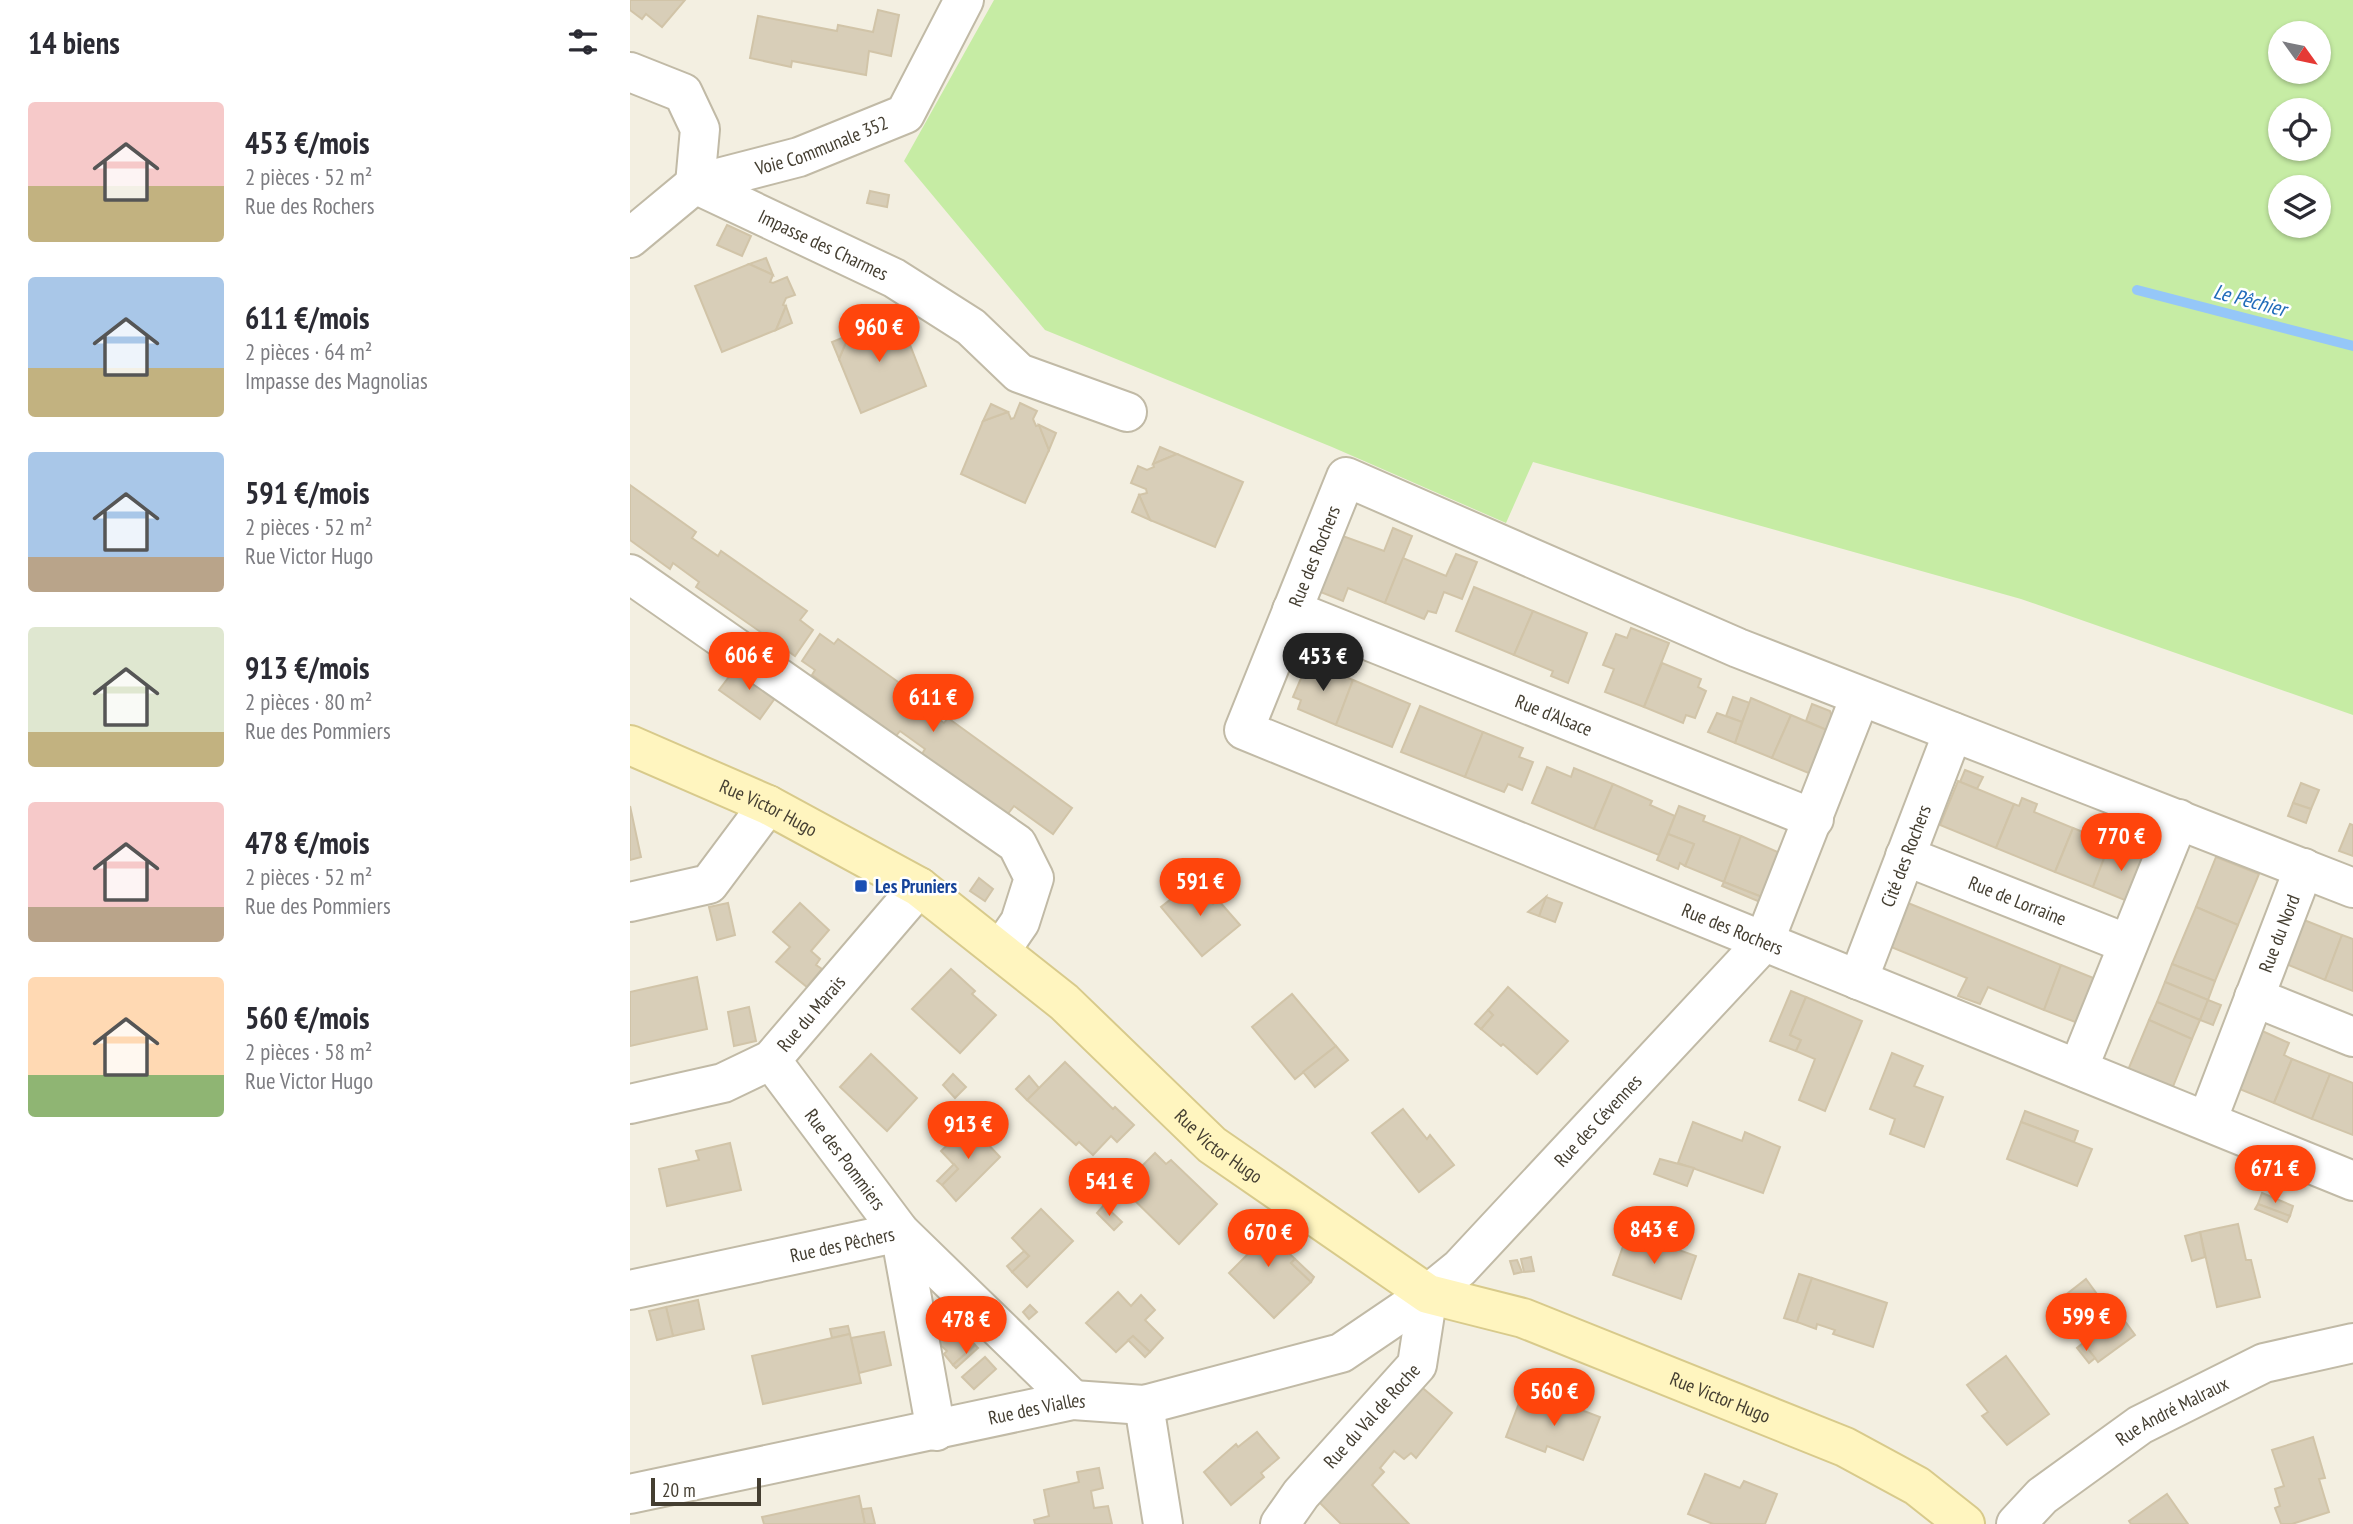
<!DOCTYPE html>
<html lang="fr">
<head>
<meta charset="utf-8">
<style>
  :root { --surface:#fff; --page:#f7f7f7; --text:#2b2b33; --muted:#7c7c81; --accent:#ff450c }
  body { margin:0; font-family:"PT Sans Narrow",sans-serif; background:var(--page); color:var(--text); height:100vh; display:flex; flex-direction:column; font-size:26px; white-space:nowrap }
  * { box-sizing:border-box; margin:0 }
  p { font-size:23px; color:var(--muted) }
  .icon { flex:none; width:38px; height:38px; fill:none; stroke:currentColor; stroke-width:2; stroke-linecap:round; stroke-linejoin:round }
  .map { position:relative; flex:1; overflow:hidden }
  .side { display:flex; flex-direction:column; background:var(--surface); width:630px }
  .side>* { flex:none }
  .needle { width:46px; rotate:123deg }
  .fabs { position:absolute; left:1638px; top:21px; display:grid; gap:14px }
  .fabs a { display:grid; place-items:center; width:63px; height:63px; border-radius:50%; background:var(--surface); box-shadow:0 2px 5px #0004; font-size:35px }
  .scale { position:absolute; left:21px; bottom:18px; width:110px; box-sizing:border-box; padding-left:7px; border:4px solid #443e31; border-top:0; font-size:19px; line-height:24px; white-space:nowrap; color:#443e31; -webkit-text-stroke:5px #fff; paint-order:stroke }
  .price { position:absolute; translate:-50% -60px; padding:0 16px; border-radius:24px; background:var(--accent); color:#fff; font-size:23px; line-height:46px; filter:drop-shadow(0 2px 4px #0008) }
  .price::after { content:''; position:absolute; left:50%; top:42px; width:21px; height:16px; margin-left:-10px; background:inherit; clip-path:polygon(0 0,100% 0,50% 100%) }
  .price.on { background:#222; color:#fff }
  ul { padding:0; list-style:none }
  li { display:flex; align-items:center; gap:21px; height:175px; padding:0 28px }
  li span { display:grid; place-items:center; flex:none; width:196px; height:140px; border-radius:7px; color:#555 }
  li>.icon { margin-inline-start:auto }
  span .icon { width:84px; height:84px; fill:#fffc; stroke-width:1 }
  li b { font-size:30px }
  h2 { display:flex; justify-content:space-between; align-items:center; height:84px; padding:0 28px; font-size:30px }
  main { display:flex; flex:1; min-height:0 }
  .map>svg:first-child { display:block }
</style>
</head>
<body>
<main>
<section class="side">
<h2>14 biens<svg class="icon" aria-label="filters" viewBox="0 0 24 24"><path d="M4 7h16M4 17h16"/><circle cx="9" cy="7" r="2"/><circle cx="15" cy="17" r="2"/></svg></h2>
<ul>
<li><span style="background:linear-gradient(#f6c9c9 60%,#c2b280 0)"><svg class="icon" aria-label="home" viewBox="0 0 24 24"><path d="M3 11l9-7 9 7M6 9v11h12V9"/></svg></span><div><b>453 €/mois</b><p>2 pièces · 52 m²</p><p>Rue des Rochers</p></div></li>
<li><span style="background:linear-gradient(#a9c7e8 65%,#c2b280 0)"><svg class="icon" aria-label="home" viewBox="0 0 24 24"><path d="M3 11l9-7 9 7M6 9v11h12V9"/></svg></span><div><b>611 €/mois</b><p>2 pièces · 64 m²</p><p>Impasse des Magnolias</p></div></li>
<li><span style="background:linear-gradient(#a9c7e8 75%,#b9a48a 0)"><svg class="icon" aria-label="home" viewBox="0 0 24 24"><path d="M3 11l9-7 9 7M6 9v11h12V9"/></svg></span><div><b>591 €/mois</b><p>2 pièces · 52 m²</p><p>Rue Victor Hugo</p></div></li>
<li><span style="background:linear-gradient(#dfe7d0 75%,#c2b280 0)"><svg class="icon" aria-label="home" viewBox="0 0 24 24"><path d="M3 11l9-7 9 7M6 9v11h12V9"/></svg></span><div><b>913 €/mois</b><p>2 pièces · 80 m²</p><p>Rue des Pommiers</p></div></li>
<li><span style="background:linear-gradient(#f6c9c9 75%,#b9a48a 0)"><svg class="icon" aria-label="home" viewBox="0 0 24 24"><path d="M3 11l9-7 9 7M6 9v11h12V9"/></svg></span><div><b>478 €/mois</b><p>2 pièces · 52 m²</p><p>Rue des Pommiers</p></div></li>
<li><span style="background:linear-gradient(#ffd9b3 70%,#8fb573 0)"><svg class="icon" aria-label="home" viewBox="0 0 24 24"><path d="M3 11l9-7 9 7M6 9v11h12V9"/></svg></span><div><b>560 €/mois</b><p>2 pièces · 58 m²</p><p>Rue Victor Hugo</p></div></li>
</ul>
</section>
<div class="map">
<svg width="1723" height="1524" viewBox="0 0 1723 1524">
  <rect width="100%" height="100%" fill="#f3efe1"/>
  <!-- green -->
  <path fill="#c6eca4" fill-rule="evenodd" d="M364,0h1359v715l-332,-116 -488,-137 -27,61 -174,-76 -287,-117 -141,-169zM1650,33h39v39h-39zM1650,110h39v39h-39zM1650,187h39v39h-39z"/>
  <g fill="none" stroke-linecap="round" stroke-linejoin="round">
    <!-- stream -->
    <path stroke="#95c7f8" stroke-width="10" d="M1507,290l216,56"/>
  </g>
  <!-- building -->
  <g fill="#d8ceb8" stroke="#d1c4a8" stroke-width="2">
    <path d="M0,0h55l-23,27 -16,-13 -4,5 -12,-9z"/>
    <path d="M248,10l21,5 -8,41 -22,-5 -3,24 -74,-14 -1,6 -41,-9 8,-42 79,15 1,-6 35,7z"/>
    <path d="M240,191l19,4 -2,12 -20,-4z"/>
    <path d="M97,225l24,11 -9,20 -25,-11z"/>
    <path d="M136,258l7,17 -24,-11z"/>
    <path d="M119,264l24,11 -3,7 3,1 14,-6 8,18 -9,3 -3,7 3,1 -10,24 -54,22 -27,-66z"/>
    <path d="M156,306l6,17 -16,7z"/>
    <path d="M239,314l6,14 3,1 2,-7 25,10 21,54 -65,27 -22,-54 10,-24 3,1 3,-7 -4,-9z"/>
    <path d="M268,315l7,17 -25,-10z"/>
    <path d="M219,335l-10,24 -7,-17z"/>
    <path d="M390,403l17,8 -4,8 3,7 3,-1 10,25 -24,53 -64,-29 22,-53 25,-9 3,7 3,-1z"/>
    <path d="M361,404l17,8 -25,9z"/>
    <path d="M409,425l17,8 -7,17z"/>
    <path d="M530,447l17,7 -24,10z"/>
    <path d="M547,454l66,28 -28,65 -65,-27 -11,-25 8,-2 -1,-4 -15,-6 7,-17 9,4 7,-3 -1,-3z"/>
    <path d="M0,485l66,47 -4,6 26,18 3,-5 86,60 -7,9 13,10 -18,26 -99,-69 3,-5 -26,-19 -3,6 -40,-29z"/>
    <path d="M509,495l11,25 -18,-8z"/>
    <path d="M763,528l19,8 -27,67 -37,-15 -5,13 -25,-10 22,-56 44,16z"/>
    <path d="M826,554l21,8 -15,37 -18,-7 -8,21 -8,-2 -4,8 -39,-16 18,-45 43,18z"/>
    <path d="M844,587l59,24 -19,44 -58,-24z"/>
    <path d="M903,611l54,22 -19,50 -17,-7 2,-5 -39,-16z"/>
    <path d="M1001,628l38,15 -25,64 -39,-15 9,-23 -11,-4 13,-31 11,4z"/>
    <path d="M190,634l14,10 4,-5 84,60 -3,6 25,18 4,-5 124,90 -19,26 -39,-28 -7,9 -85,-61 3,-5 -25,-18 -4,5 -84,-61 3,-5 -13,-9z"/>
    <path d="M1032,663l39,16 -3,8 8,4 -11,27 -9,-3 -3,8 -39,-16z"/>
    <path d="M686,664l37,16 -17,45 -38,-16 3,-9 -8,-3 12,-28 8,3z"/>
    <path d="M108,665l40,29 -18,25 -41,-29z"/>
    <path d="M723,680l57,24 -18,43 -56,-22z"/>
    <path d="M1103,697l17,6 -8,19 -16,-6z"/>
    <path d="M1121,698l40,17 -19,43 -37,-15z"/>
    <path d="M1182,704l18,7 3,9 -4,11 -23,-10z"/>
    <path d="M790,706l63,26 -18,45 -64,-25z"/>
    <path d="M1087,713l25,9 -7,21 -27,-11z"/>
    <path d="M1161,715l38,16 -18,43 -39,-16z"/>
    <path d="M853,732l40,16 -4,9 14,5 -11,28 -14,-6 -4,8 -39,-15z"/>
    <path d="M917,767l24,10 3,-9 39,16 -19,45 -62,-26z"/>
    <path d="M1335,770l18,7 -6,12 -17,-7z"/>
    <path d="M1328,781l56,23 -18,44 -56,-23z"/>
    <path d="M1671,783l18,7 -8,19 -18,-6z"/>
    <path d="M983,784l39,17 -2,4 25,11 -16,39 -65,-26z"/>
    <path d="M1392,798l15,6 -3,8 39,16 -18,44 -59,-24 18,-44 5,2z"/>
    <path d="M1663,803l18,6 -5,14 -18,-7z"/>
    <path d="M0,806l11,51 -11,3z"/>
    <path d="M1049,806l26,10 -2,5 38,15 -17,46 -39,-16 9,-22 -26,-10z"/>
    <path d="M1720,824l3,1v31l-14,-5z"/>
    <path d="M1443,828l37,15 -17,44 -38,-15z"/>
    <path d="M1038,834l26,10 -9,22 -5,-3 -2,6 -21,-9z"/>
    <path d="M1111,836l39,17 -18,44 -38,-15z"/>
    <path d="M1480,843l39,16 -17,44 -39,-16z"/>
    <path d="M1586,857l43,17 -21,51 -42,-18z"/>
    <path d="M349,878l14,11 -8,12 -15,-10z"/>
    <path d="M564,881l19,23 5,-4 22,25 -38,31 -41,-49z"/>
    <path d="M1094,882l38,15 -2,5 -38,-16z"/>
    <path d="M916,897l16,6 -7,19 -16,-6z"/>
    <path d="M916,897l-7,19 -11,-4z"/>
    <path d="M98,903l7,32 -18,5 -8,-33z"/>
    <path d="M170,903l29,27 -18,21 9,8 -4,6 6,4 -15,18 -31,-25 14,-15 -17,-15z"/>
    <path d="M1278,903l153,62 -17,45 -56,-23 -8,17 -22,-8 9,-18 -76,-31z"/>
    <path d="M1566,907l42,18 -23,56 -43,-17z"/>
    <path d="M1674,920l38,15 -17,45 -39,-16z"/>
    <path d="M1712,935l11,4v52l-28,-11z"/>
    <path d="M1542,964l43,17 -7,19 -43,-18z"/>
    <path d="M1431,965l40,16 -18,44 -39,-15z"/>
    <path d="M321,969l24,22 -3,3 24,21 -36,38 -48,-44z"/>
    <path d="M67,977l10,52 -77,17v-54z"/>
    <path d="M1535,982l43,18 -8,20 -43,-18z"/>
    <path d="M878,987l60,54 -31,33 -34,-30 -2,2 -20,-17 12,-14 -5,-5z"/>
    <path d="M1161,991l15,6 -16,38 11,5 -5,11 -26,-10z"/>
    <path d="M662,994l44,52 -41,33 -43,-52z"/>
    <path d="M1176,997l56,24 -37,90 -26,-11 16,-41 -19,-8 5,-11 -11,-5z"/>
    <path d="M1578,1000l13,5 -8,20 -13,-5z"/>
    <path d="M1527,1002l43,18 -8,19 -43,-19z"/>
    <path d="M119,1007l7,34 -22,5 -6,-34z"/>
    <path d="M858,1010l5,5 -12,14 -6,-5z"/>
    <path d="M1519,1020l43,19 -20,50 -44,-19z"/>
    <path d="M1630,1030l29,13 -5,12 8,4 -18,44 -37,-15z"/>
    <path d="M706,1046l12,14 -33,27 -12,-15z"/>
    <path d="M1262,1053l31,13 -9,20 29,11 -19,50 -34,-13 5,-15 -25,-10z"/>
    <path d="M241,1054l46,44 -30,33 -47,-44z"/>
    <path d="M1662,1059l38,15 -18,45 -38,-16z"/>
    <path d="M435,1062l48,47 2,-2 19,18 -17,17 -6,-6 -18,19 -14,-13 -3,3 -49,-45z"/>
    <path d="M323,1074l13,13 -11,11 -12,-13z"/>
    <path d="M1700,1074l23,9v52l-41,-16z"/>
    <path d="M399,1076l10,12 -12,12 -11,-11z"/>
    <path d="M773,1109l24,30 3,-4 24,30 -35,27 -47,-59z"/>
    <path d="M1395,1111l53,20 -4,11 -53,-20z"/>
    <path d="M1063,1122l49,19 3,-9 35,15 -17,46 -85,-30z"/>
    <path d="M1391,1122l71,27 -15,37 -70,-27z"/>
    <path d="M339,1124l31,33 -44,44 -14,-16 16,-16 -17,-18z"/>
    <path d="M100,1143l11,47 -74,16 -8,-37 40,-9 -3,-9z"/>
    <path d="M525,1153l11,11 5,-4 46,44 -38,40 -58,-57z"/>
    <path d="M1030,1159l34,9 -7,18 -33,-12z"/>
    <path d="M324,1164l4,5 -16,16 -5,-4z"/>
    <path d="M1632,1193l31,13 -3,10 -32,-12z"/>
    <path d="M1628,1204l32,12 -3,6 -32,-13z"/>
    <path d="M474,1205l18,17 -8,8 -17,-17z"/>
    <path d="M411,1209l32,32 -46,46 -15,-15 17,-16 -17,-18z"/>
    <path d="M628,1214l15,15 -4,5 26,25 -4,4 20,19 -37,36 -45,-45 23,-23 -14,-14z"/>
    <path d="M1608,1224l8,36h5l9,37 -43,10 -17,-75z"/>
    <path d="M998,1232l68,24 -15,43 -68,-24z"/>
    <path d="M1570,1232l5,25 -13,4 -7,-25z"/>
    <path d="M394,1251l5,5 -17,16 -5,-6z"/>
    <path d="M901,1257l3,14 -10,1 -3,-13z"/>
    <path d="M665,1259l19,18 -3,5 -20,-19z"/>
    <path d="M887,1260l5,12 -8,2 -4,-13z"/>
    <path d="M1169,1274l13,4 -15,44 -13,-4z"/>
    <path d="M1182,1278l75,25 -14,44 -40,-13 2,-4 -18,-6 -1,5 -19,-7z"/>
    <path d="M1456,1279l22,30 5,-4 22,30 -37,27 -44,-58z"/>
    <path d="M488,1292l13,14 10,-11 14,15 -10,10 18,18 -13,14 -17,-16 -17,16 -30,-29z"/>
    <path d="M68,1300l6,29 -31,7 -7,-29z"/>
    <path d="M400,1305l7,7 -8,7 -6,-7z"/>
    <path d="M36,1307l7,29 -16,4 -8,-29z"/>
    <path d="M327,1324l18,21 -22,20 -9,-11 3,-3 -10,-9z"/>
    <path d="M218,1326l2,8 -18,4 -2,-9z"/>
    <path d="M254,1332l7,33 -32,8 -8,-35z"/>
    <path d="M220,1334l11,49 -98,21 -11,-48z"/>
    <path d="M503,1336l17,16 -5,5 -17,-17z"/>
    <path d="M1453,1343l12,15 -6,5 -12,-15z"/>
    <path d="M345,1345l3,3 -22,20 -3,-3z"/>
    <path d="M1376,1356l43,58 -42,31 -25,-29 6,-4 -21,-27z"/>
    <path d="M355,1357l11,12 -22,20 -12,-12z"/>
    <path d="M788,1384l34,29 -36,45 -5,-5 -7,6 -10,-8 -14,17 4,4 -12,13 37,39h-68l-26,-26z"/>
    <path d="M891,1398l37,15 5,-10 37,14 -17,43 -36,-14 -2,6 -39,-15z"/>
    <path d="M627,1432l22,26 -18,15 3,4 -33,28 -27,-33 32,-28 2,3z"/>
    <path d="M1683,1437l12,41 -6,1 10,33 -37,12h-11l-6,-16 5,-2 -5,-17 9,-3 -12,-36z"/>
    <path d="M469,1468l4,20 -12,3 3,17 14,-2 4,18h-77l-1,-4 15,-4 -5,-26 35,-8 -2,-10z"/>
    <path d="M1075,1474l35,14 4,-7 33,13 -12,30h-52l-25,-10z"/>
    <path d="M1537,1494l21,30h-57l-2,-3z"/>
    <path d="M229,1496l6,28h-101l-2,-7z"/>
    <path d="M241,1508l4,16h-10l-3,-15z"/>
  </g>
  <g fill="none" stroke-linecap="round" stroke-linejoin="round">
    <defs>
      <g id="street">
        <path d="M0,72l53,21 17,36 -5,55"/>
        <path id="s1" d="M65,184l199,94 77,49 48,46 108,39"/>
        <path id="s2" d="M0,238l65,-54 104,-27 106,-43 59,-114"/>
        <path d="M0,574l387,270 17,34 -14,44 -20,29"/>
        <path id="s3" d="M662,610l522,209"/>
        <path id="s4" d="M1275,856l223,88"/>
        <path id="s5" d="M1723,888l-615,-240 -392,-171 -102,253 1109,451"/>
        <path d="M0,902l79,-18 59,-79"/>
        <path id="s6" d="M1228,980l95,-248"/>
        <path d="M1624,997l99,40"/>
        <path id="s7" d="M141,1060l129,172 173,168"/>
        <path d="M1448,1069l101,-250"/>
        <path id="s8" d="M0,1104l93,-21 48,-23 148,-173"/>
        <path id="s9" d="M1577,1121l97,-253"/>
        <path id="s10" d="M0,1290l270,-58 36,199"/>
        <path d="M514,1405l19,119"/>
        <path id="s11" d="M0,1494l443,-94 71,5 197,-52 87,-59 32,-26 304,-326 96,-245"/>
        <path id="s12" d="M650,1524l21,-30 116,-129 11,-71"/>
        <path id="s13" d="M1386,1524l26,-28 98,-71 124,-62 89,-20"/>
      </g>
      <g id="secondary">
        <path id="s14" d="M0,745l138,60 151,82 145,115 148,143 216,149 95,24 322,129 72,39 48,38"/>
      </g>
    </defs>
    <!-- street casing -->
    <use href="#street" stroke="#c1baa6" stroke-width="42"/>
    <!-- secondary casing -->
    <use href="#secondary" stroke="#d8ca8b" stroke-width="42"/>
    <!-- street -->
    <use href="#street" stroke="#fff" stroke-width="38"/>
    <!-- secondary -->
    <use href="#secondary" stroke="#fff5bf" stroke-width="38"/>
  </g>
  <!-- markers -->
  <rect fill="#1a4fb4" stroke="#fff" stroke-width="2.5" x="224" y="879" width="14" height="14" rx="3.5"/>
  <g text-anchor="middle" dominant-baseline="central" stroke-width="5" stroke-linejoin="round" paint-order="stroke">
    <!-- street labels -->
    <g font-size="19" fill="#443e31" stroke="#fff">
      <text stroke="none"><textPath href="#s2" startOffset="217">Voie Communale 352</textPath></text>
      <text stroke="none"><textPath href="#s1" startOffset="142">Impasse des Charmes</textPath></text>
      <text transform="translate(684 556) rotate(-68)">Rue des Rochers</text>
      <text stroke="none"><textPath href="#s3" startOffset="282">Rue d'Alsace</textPath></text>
      <text stroke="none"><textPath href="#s14" startOffset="152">Rue Victor Hugo</textPath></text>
      <text stroke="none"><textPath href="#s6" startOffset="133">Cité des Rochers</textPath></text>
      <text stroke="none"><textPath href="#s4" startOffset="121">Rue de Lorraine</textPath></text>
      <text stroke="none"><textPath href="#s5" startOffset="1888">Rue des Rochers</textPath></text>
      <text stroke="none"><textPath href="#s9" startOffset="201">Rue du Nord</textPath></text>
      <text stroke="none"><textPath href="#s8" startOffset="210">Rue du Marais</textPath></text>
      <text stroke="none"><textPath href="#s11" startOffset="1076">Rue des Cévennes</textPath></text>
      <text stroke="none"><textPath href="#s14" startOffset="719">Rue Victor Hugo</textPath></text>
      <text stroke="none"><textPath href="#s7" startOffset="124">Rue des Pommiers</textPath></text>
      <text stroke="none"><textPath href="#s10" startOffset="217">Rue des Pêchers</textPath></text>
      <text stroke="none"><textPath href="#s14" startOffset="1286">Rue Victor Hugo</textPath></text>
      <text stroke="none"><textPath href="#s11" startOffset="416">Rue des Vialles</textPath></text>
      <text stroke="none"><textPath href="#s13" startOffset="194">Rue André Malraux</textPath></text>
      <text stroke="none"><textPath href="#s12" startOffset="142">Rue du Val de Roche</textPath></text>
    </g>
    <!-- transit labels -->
    <g font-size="19" font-weight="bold" fill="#164399" stroke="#fff" text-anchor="start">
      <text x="245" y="886">Les Pruniers</text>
    </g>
    <!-- water labels -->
    <g font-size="21" font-style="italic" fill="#216cba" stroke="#fff">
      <text transform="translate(1620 300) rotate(15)">Le Pêchier</text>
    </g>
  </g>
</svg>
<div class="fabs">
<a><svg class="needle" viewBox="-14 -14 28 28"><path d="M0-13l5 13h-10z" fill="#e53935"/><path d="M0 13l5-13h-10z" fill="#7c7c81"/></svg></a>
<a><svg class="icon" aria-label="locate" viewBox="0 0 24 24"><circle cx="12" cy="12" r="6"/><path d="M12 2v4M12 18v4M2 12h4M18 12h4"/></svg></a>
<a><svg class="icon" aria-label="layers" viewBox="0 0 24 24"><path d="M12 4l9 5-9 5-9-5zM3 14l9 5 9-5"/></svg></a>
</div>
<div class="scale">20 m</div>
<b class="price" style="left:249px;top:364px">960 €</b>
<b class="price" style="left:119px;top:692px">606 €</b>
<b class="price on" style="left:693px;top:693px">453 €</b>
<b class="price" style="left:303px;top:734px">611 €</b>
<b class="price" style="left:1491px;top:873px">770 €</b>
<b class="price" style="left:570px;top:918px">591 €</b>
<b class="price" style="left:338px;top:1161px">913 €</b>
<b class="price" style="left:1645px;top:1205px">671 €</b>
<b class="price" style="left:479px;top:1218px">541 €</b>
<b class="price" style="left:1024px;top:1266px">843 €</b>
<b class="price" style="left:638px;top:1269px">670 €</b>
<b class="price" style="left:1456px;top:1353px">599 €</b>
<b class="price" style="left:336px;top:1356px">478 €</b>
<b class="price" style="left:924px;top:1428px">560 €</b>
</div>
</main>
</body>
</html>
